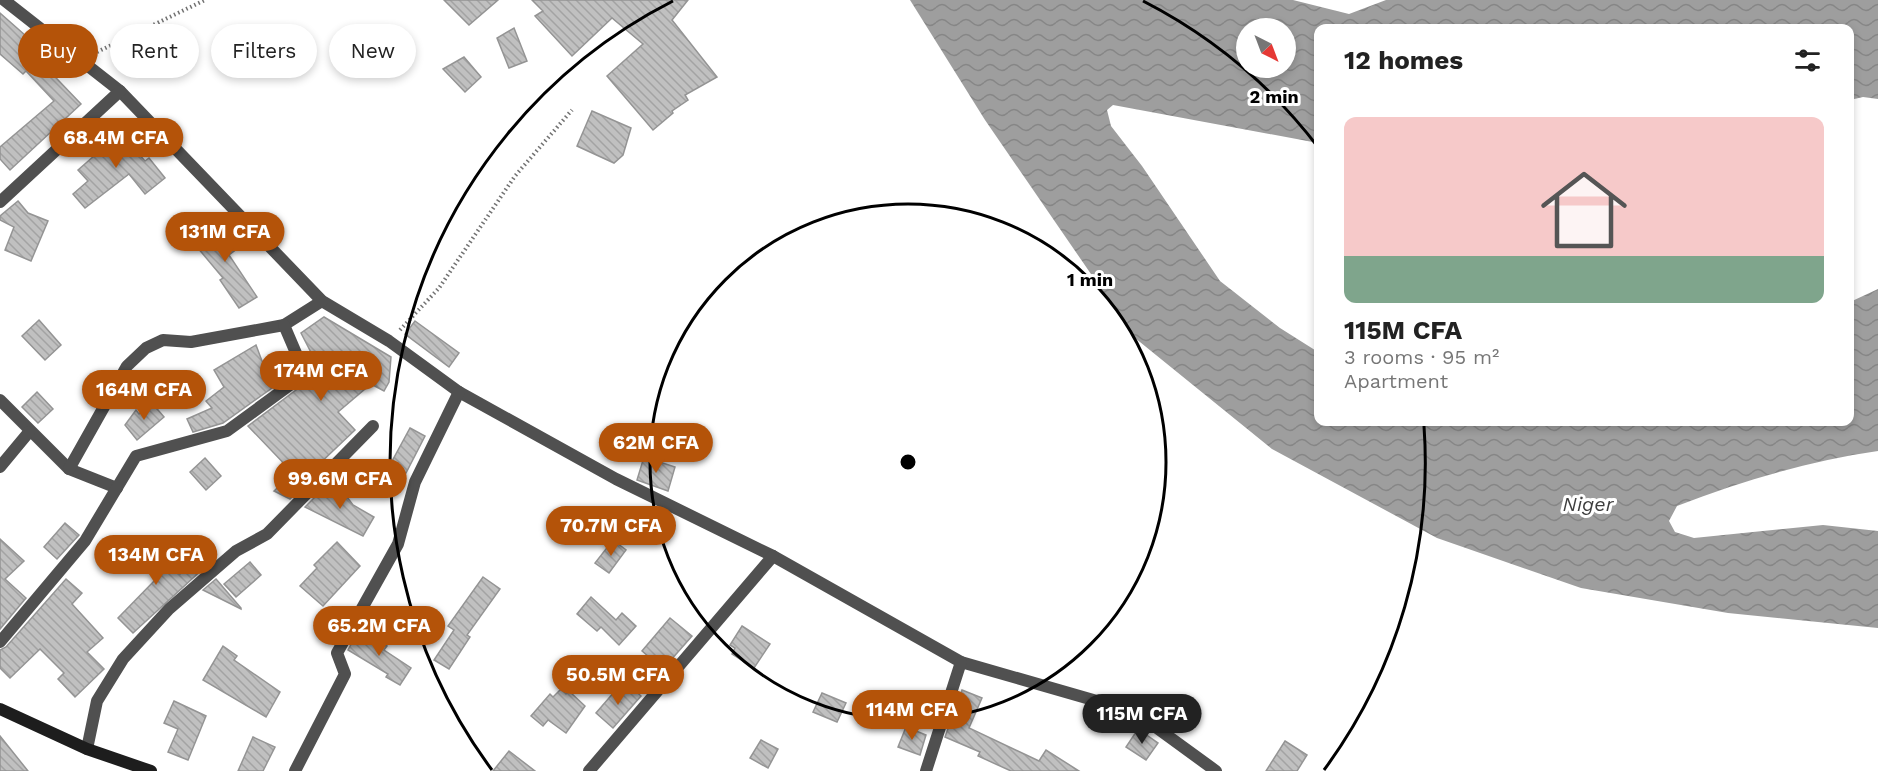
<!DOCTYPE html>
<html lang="en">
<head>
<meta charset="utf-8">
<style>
  :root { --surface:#fff; --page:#f6f6f6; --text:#222; --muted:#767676; --accent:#b45309 }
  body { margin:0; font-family:"Work Sans",sans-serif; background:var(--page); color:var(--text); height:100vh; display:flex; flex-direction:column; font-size:22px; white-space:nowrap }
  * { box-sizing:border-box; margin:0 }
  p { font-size:20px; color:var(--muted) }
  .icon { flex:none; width:33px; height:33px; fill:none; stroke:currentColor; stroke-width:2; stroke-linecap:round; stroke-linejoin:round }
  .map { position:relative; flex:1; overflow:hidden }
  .side { position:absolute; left:1314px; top:24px; width:540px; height:402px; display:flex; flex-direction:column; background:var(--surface); border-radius:12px; box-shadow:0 3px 9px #0003 }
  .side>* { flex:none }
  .banner { position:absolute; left:18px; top:24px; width:570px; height:54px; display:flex; gap:12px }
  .needle { width:39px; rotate:138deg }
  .buttons { position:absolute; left:1236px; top:18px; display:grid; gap:12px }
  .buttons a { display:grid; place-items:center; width:60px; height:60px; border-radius:50%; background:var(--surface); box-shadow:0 3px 9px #0003; font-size:30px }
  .price { position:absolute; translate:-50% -51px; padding:0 14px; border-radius:21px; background:var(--accent); color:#fff; font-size:20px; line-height:39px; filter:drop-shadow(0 2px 3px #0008) }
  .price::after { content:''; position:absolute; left:50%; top:36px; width:18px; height:14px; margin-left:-9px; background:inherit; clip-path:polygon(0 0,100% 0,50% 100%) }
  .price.active { background:#222; color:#fff }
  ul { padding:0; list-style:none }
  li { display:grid; align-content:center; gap:12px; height:318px; padding:0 30px }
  li span { display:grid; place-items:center; height:186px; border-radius:12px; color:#555 }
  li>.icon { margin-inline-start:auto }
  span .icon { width:108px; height:108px; fill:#fffc; stroke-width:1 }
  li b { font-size:26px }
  h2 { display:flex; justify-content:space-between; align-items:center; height:72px; padding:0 30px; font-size:26px }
  .chip { padding:0 21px; border-radius:27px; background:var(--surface); box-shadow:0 3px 9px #0003; font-size:21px; line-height:54px }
  .chip.active { background:var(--accent); color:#fff }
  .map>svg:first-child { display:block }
</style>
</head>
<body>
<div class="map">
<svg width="1878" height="771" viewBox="0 0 1878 771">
  <defs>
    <pattern id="water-waves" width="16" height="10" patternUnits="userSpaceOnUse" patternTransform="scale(1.5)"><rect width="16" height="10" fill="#9e9e9e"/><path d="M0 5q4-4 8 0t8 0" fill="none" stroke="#868686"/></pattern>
    <pattern id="building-back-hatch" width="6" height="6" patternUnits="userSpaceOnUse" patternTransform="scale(1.5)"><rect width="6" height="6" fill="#c0c0c0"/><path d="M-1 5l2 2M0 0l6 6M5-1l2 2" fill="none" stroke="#a3a3a3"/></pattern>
  </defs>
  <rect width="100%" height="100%" fill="#fff"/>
  <!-- water -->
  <path fill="url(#water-waves)" fill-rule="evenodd" d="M910,0h383l56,14 37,-14h492v99l-15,-2 -13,3v-72h-532v115l-205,-38 -6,5 4,16 31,40 78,115 60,47 38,24v70h532v-120l28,-13v162c-69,10 -136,30 -201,55l-8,15 6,11 19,6 129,-13 55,6v97l-150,-15 -147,-25 -144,-50 -165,-89 -137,-111 -150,-218zM1246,28h40v40h-40z"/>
  <!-- building -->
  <g fill="url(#building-back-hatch)" stroke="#949494" stroke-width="1.5">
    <path d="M444,0h54l-29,25z"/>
    <path d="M532,0h156l-16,20 45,57 -32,18 3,5 -16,11 1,2 -20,17 -46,-54 36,-32 -31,-26 -40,38 -37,-40 8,-5z"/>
    <path d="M0,13l43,38 -6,7 44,46 -71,66 -10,-11v-12l54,-46 -28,-30 -3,3 -23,-20z"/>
    <path d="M514,28l13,33 -18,7 -12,-30z"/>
    <path d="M464,57l17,20 -16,15 -22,-23z"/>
    <path d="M592,111l39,17 -8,27 -9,8 -37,-17z"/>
    <path d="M116,128l29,33 4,-3 16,20 -20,16 -16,-20 -44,34 -12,-14 15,-13 -10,-11 25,-22 -5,-4z"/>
    <path d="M18,201l10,12 20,8 -17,40 -26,-11 9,-23 -14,-7v-4z"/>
    <path d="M214,222l23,27 -8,6 28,42 -18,11 -19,-28 3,-2 -31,-37z"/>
    <path d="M324,317l67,40 -2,25 -5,9 -13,-7 -33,28 17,18 -41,39 3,2 -27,28 -16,-8 19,-18 -45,-47 64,-48 7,-10 -18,-35z"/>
    <path d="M39,320l22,25 -16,15 -23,-24z"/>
    <path d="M415,321l44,32 -10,14 -44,-33z"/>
    <path d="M256,345l6,16 17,22 -56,40 -30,9 -6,-13 25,-11 -6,-7 18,-14 -10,-17z"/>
    <path d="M37,392l16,17 -15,14 -16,-16z"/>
    <path d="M152,403l12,14 -27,23 -12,-15 11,-15 3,4z"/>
    <path d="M410,428l15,8 -19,37 -16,-8z"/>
    <path d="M644,457l31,10 -7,24 -31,-11z"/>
    <path d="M205,458l16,18 -15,14 -16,-18z"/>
    <path d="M329,483l9,9 3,-3 12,16 21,12 -11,19 -58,-29z"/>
    <path d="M65,523l14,12 -22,24 -13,-12z"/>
    <path d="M0,539l24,22 -19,18 21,19 -26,31z"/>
    <path d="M143,540l37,34 17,-15 8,8 -72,66 -15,-15 39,-40 -27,-24z"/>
    <path d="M613,540l13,10 -17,23 -14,-10z"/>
    <path d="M337,542l23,24 -37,40 -23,-20 17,-18 -3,-3z"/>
    <path d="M250,562l11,13 -25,22 -12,-13z"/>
    <path d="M483,577l17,12 -33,46 3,2 -21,32 -15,-9 20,-30 -6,-4z"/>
    <path d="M66,579l16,14 -10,11 31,34 -16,14 17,17 -29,28 -17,-18 6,-6 -24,-24 -30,29 -10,-10v-18l6,-3z"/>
    <path d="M216,579l25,29v1l-38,-19z"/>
    <path d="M591,597l25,23 6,-7 14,13 -17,19 -18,-18 -4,4 -20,-17z"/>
    <path d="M670,618l22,18 -29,33 -21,-18z"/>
    <path d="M742,626l28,18 -16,24 -22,-14 3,-6 -5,-3z"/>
    <path d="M359,630l28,16 -3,4 27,18 -11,17 -14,-8 2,-3 -40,-24z"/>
    <path d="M223,646l14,10 -3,4 46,32 -14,25 -63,-37z"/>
    <path d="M629,685l12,11 -28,32 -17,-15 19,-22 5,4z"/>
    <path d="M561,689l5,5 3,-3 16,15 -19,27 -18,-13 -5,6 -12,-10 19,-22 3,3z"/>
    <path d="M962,690l20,8 -13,30 70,33 7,-11 33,21h-68l-33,-15 2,-4 -35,-15z"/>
    <path d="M822,693l24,10 -9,19 -24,-10z"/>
    <path d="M174,701l32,15 -18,44 -20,-8 10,-23 -14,-6z"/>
    <path d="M906,727l20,8 -6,20 -22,-8z"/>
    <path d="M1138,729l20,14 -12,17 -20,-13z"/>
    <path d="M0,736l28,35h-28z"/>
    <path d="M253,737l22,10 -12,24h-25z"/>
    <path d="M761,740l17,9 -10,19 -18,-10z"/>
    <path d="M1285,741l22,14 -10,16h-31z"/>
    <path d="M509,751l26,20h-42z"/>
  </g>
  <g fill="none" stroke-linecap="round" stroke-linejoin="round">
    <!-- path -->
    <g stroke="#727272" stroke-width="4" stroke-dasharray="1.5 3" stroke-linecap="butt">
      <path d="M97,52l108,-52"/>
      <path d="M400,330l39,-42 76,-112 57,-66"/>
    </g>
    <!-- street -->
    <g stroke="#505050" stroke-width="12">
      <path d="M4,0l116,91 202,210 67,40 70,51 157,87 157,77 188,106 174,50 81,59"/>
      <path d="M0,202l120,-111"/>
      <path d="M0,400l69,69 48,19"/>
      <path d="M0,467l29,-35"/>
      <path d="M69,469l58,-103 19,-18 17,-8 28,2 93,-17 38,-24"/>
      <path d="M0,642l85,-101 51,-85 91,-25 78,-57 -21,-49"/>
      <path d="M87,749l10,-48 26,-42 46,-50 67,-58 31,-17 106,-108"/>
      <path d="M295,771l50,-97 -8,-21 61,-109 17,-62 44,-90"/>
      <path d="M589,771l184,-215"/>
      <path d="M926,771l35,-109"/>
    </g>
    <!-- secondary -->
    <path stroke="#1d1d1d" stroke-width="12" d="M0,709l87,40 64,22"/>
  </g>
  <!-- distance rings -->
  <g fill="none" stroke="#000" stroke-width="3">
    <circle cx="908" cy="462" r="258"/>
    <path d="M492 770A517 517 0 0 1 673 1M1143 1A517 517 0 0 1 1318 147M1424 426A517 517 0 0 1 1324 770"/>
  </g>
  <g text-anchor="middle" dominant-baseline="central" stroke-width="6" stroke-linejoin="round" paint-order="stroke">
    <!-- water labels -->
    <g font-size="20" font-style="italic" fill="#3f3f3f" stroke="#fff">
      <text x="1588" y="504">Niger</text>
    </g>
  </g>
  <circle cx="908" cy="462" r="9" fill="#000" stroke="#fff" stroke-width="3"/>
  <g font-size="18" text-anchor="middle" font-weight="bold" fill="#000" stroke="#fff" stroke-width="6" stroke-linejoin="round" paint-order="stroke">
    <text x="1274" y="103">2 min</text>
    <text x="1090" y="286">1 min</text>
  </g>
</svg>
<div class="buttons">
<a><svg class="needle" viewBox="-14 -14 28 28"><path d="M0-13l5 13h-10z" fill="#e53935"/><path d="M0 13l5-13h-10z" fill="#767676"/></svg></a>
</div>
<b class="price" style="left:116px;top:169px">68.4M CFA</b>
<b class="price" style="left:225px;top:263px">131M CFA</b>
<b class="price" style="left:321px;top:402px">174M CFA</b>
<b class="price" style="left:144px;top:421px">164M CFA</b>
<b class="price" style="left:656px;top:474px">62M CFA</b>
<b class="price" style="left:340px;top:510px">99.6M CFA</b>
<b class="price" style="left:611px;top:557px">70.7M CFA</b>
<b class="price" style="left:156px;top:586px">134M CFA</b>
<b class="price" style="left:379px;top:657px">65.2M CFA</b>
<b class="price" style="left:618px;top:706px">50.5M CFA</b>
<b class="price" style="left:912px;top:741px">114M CFA</b>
<b class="price active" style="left:1142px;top:745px">115M CFA</b>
<div class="banner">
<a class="chip active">Buy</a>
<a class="chip">Rent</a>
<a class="chip">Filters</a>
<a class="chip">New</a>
</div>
<section class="side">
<h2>12 homes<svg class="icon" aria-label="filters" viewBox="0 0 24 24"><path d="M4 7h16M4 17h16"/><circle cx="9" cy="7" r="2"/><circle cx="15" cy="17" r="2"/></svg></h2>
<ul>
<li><span style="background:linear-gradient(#f6c9c9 75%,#7fa58c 0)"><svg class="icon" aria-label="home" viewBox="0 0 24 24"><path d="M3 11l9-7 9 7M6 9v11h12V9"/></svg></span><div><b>115M CFA</b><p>3 rooms · 95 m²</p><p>Apartment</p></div></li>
</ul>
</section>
</div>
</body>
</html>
